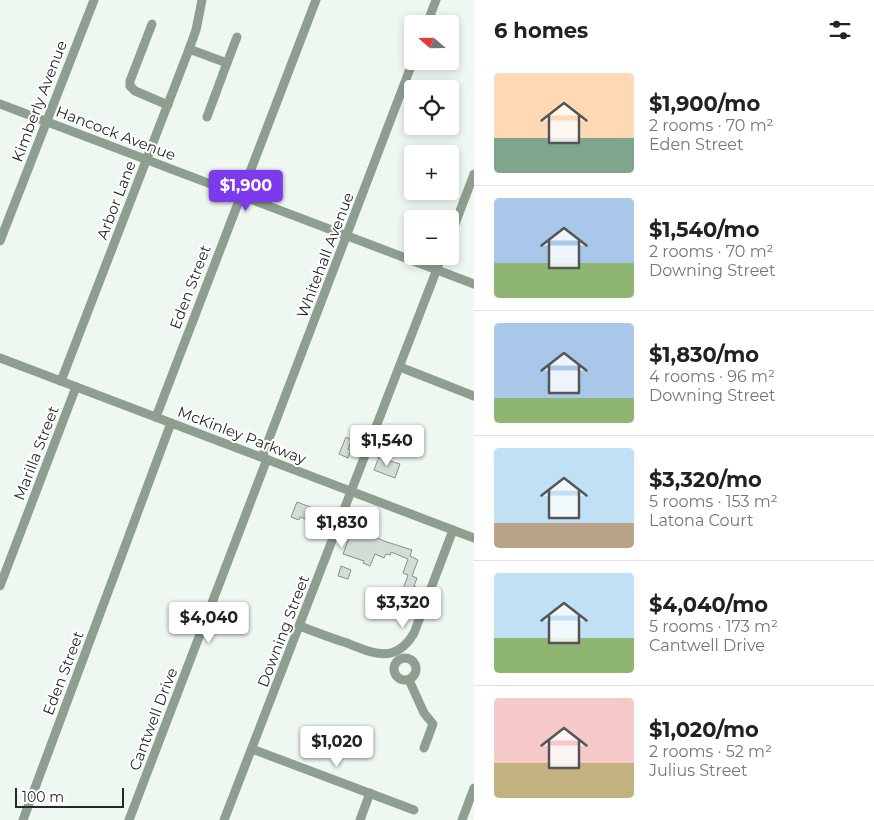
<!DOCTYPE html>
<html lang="en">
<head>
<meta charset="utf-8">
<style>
  :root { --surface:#fff; --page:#f6f6f6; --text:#222; --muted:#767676; --line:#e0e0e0; --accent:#7c3aed }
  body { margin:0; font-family:Montserrat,sans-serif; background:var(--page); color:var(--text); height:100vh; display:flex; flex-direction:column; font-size:19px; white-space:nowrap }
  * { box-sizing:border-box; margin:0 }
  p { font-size:16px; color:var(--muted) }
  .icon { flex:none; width:28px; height:28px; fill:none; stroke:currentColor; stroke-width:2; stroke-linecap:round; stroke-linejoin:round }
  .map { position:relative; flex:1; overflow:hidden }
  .drawer { display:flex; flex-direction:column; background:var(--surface); width:400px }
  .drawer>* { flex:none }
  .needle { width:32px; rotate:290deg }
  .fabs { position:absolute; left:404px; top:15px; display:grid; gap:10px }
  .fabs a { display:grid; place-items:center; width:55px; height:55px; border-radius:5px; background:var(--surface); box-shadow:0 2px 8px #0003; font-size:25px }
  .scale { position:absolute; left:15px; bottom:12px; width:109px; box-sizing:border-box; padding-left:5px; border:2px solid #262927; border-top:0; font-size:14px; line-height:18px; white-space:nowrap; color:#262927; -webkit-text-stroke:4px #fff; paint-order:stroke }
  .price { position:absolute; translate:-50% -42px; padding:0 11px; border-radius:5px; background:#fff; color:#222; font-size:16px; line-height:32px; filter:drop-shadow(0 1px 2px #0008) }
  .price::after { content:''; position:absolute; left:50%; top:30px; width:15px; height:11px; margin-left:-8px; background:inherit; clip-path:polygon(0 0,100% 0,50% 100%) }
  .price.current { background:var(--accent); color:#fff }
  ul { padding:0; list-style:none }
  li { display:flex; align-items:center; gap:15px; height:125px; padding:0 20px }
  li+li { border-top:1px solid var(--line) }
  li span { display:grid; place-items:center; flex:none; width:140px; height:100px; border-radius:5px; color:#555 }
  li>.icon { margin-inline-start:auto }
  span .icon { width:60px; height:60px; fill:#fffc; stroke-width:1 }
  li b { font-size:21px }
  h2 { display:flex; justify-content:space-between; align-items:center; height:60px; padding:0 20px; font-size:21px }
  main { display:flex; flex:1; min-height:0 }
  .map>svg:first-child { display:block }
</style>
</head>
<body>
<main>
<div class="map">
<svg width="474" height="820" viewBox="0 0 474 820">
  <rect width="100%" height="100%" fill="#eff7f1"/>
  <!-- building -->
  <g fill="#d4dcd6" stroke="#88908a">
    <path d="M346,437l6,3 -4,9 3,1 -3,8 -9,-4z"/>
    <path d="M380,454l8,3 -1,3 13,4 -5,14 -21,-8z"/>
    <path d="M297,502l29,11 -5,16 -8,-3 1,-4 -14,-5 -1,3 -8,-3z"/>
    <path d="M353,527l31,14 28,9 -2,6 8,4 -6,16 5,2 -3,8 2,1 -6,18 -11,-4 9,-26 -5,-2 5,-14 -17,-7 -1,3 -4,-1 -2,4 -9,-4 -5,12 -7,-3 1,-2 -21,-7z"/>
    <path d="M341,566l10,4 -3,9 -10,-3z"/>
  </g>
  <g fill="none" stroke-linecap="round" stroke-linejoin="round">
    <!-- minor -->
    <g stroke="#8e9f92" stroke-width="9">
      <path d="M152,24l-22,57v5l5,5 33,14"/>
      <path d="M427,24l9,-24"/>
      <path d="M189,49l38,14 -20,54"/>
      <path d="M227,63l10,-26"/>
      <path d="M0,104l474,180"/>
      <path d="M450,237l24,-63"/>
      <path d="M0,241l94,-241"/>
      <path d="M0,358l474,180"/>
      <path d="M400,367l74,29"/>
      <path d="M61,381l127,-329 8,-22 6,-30"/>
      <path d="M156,417l160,-417"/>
      <path d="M262,457l151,-396"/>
      <path d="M0,586l76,-199"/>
      <path d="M300,626c15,6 31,12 47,17 27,11 49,21 67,-10l39,-103"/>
      <circle cx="405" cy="669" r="11"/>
      <path d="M409,680l15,33 9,11 -9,24"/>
      <path d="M252,749l162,61"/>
      <path d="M23,820l148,-397"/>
      <path d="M129,820l138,-361"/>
      <path d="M224,820l218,-564"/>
      <path d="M360,820l10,-27"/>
      <path d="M462,820l12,-32"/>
    </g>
  </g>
  <g text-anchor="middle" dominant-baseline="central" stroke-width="4" stroke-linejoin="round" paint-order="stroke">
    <!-- street labels -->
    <g font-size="15" fill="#262927" stroke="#fff">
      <text transform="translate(39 101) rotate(-69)">Kimberly Avenue</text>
      <text transform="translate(116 133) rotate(21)">Hancock Avenue</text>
      <text transform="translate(116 200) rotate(-69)">Arbor Lane</text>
      <text transform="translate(325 255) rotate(-69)">Whitehall Avenue</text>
      <text transform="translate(190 287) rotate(-69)">Eden Street</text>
      <text transform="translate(242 435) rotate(21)">McKinley Parkway</text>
      <text transform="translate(36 453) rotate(-69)">Marilla Street</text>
      <text transform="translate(283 631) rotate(-69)">Downing Street</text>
      <text transform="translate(63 673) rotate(-69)">Eden Street</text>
      <text transform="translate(153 719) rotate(-69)">Cantwell Drive</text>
    </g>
  </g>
</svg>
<div class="fabs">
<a><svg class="needle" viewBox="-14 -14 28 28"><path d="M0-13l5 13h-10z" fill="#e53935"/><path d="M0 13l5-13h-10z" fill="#767676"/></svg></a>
<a><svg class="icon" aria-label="locate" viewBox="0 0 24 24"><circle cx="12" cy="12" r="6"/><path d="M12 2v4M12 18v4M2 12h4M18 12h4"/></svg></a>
<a>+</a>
<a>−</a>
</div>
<div class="scale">100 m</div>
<b class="price current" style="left:246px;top:212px">$1,900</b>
<b class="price" style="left:387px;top:467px">$1,540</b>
<b class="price" style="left:342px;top:549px">$1,830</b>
<b class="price" style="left:403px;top:629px">$3,320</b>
<b class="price" style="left:209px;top:644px">$4,040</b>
<b class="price" style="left:337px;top:768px">$1,020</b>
</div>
<section class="drawer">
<h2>6 homes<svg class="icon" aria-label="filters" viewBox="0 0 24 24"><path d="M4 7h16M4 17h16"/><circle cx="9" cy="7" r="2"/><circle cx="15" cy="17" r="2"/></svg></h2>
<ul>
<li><span style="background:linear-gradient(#ffd9b3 65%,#7fa58c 0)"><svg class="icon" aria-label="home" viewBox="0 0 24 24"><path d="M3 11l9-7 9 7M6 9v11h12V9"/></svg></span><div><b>$1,900/mo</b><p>2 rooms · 70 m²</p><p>Eden Street</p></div></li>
<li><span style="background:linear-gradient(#a9c7e8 65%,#8fb573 0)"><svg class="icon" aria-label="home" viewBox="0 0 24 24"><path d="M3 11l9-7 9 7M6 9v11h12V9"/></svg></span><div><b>$1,540/mo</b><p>2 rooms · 70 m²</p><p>Downing Street</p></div></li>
<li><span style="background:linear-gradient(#a9c7e8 75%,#8fb573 0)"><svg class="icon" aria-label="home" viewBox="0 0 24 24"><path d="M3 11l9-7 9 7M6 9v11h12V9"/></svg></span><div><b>$1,830/mo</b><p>4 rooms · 96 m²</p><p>Downing Street</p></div></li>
<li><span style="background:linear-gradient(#bfe0f5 75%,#b9a48a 0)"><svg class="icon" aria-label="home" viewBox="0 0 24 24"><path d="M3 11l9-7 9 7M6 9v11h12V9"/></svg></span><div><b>$3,320/mo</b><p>5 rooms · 153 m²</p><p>Latona Court</p></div></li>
<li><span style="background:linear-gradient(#bfe0f5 65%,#8fb573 0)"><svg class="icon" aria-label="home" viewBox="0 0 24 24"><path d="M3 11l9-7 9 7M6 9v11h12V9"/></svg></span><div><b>$4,040/mo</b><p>5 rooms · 173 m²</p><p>Cantwell Drive</p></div></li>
<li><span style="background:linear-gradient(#f6c9c9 65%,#c2b280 0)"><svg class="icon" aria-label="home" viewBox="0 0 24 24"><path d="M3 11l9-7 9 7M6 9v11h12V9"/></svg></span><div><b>$1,020/mo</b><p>2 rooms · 52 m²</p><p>Julius Street</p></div></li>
</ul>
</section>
</main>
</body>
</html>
